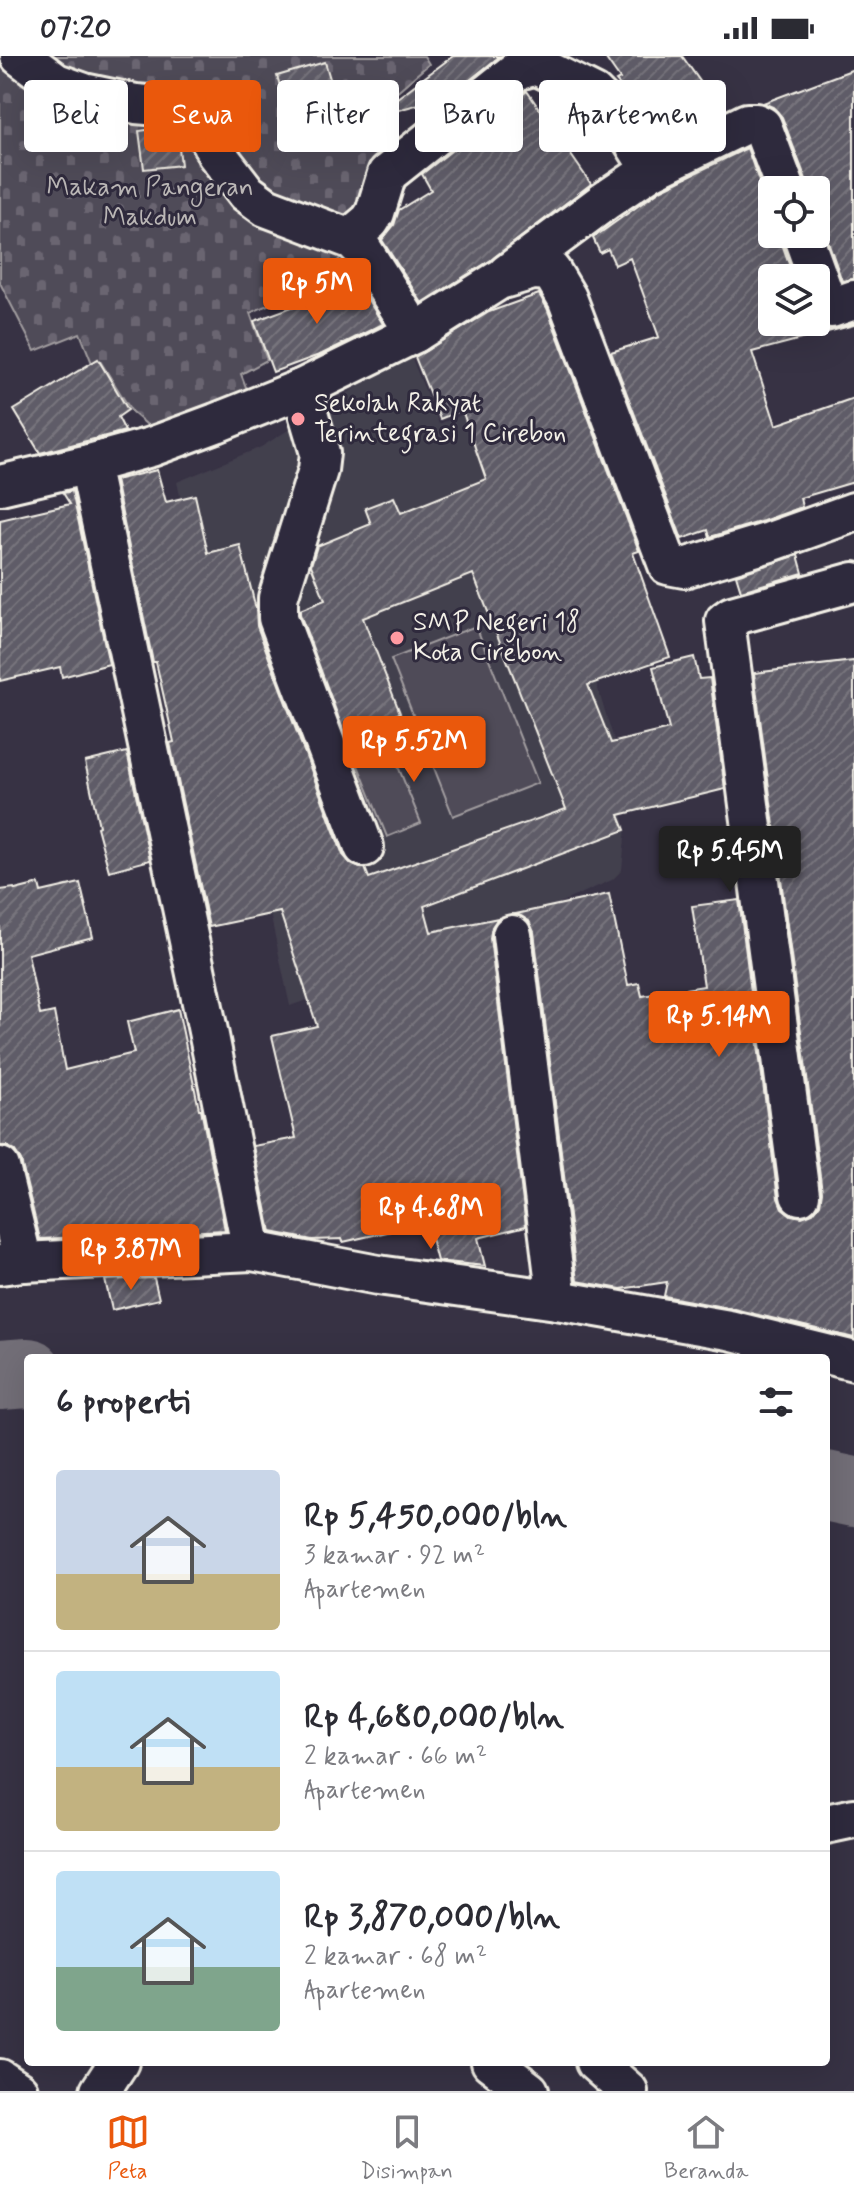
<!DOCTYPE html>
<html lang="id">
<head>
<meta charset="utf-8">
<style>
  :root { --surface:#fff; --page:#f2f2f3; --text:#2b2b33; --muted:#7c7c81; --line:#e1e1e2; --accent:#ea580c }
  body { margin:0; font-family:Mynerve,sans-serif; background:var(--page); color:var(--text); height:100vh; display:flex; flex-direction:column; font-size:30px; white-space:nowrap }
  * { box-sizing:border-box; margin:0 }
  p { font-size:26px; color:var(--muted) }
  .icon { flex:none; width:44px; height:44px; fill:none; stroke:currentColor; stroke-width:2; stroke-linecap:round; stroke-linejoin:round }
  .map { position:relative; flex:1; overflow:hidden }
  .drawer { position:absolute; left:24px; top:1298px; width:806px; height:712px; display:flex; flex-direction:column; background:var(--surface); border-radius:8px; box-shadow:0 8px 32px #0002 }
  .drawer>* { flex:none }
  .hud { position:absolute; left:24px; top:24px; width:806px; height:72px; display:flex; gap:16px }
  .buttons { position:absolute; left:758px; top:120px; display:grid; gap:16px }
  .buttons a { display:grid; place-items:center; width:72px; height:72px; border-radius:8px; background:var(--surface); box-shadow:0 8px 32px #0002; font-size:40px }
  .price { position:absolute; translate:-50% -68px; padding:0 18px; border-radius:8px; background:var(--accent); color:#fff; font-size:26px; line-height:52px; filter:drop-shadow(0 2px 4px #0008) }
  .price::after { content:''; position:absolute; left:50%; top:48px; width:24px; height:18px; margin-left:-12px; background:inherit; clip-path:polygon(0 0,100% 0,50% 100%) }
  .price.selected { background:#222; color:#fff }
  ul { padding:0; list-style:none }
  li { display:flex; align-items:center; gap:24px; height:200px; padding:0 32px }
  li+li { border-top:2px solid var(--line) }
  li span { display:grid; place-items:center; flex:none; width:224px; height:160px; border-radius:8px; color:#555 }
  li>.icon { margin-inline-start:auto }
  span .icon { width:96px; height:96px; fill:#fffc; stroke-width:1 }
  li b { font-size:34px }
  h2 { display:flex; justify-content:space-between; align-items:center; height:96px; padding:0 32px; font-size:34px }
  .chip { padding:0 28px; border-radius:8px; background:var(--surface); box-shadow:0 8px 32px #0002; font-size:28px; line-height:72px }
  .chip.selected { background:var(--accent); color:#fff }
  .status { display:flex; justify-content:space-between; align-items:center; height:56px; padding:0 40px; background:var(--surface); direction:ltr }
  .status svg { height:22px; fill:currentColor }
  .menu { display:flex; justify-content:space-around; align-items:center; height:112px; border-top:2px solid var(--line); background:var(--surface); font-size:22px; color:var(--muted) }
  .menu a { display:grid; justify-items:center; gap:4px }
  .menu .selected { color:var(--accent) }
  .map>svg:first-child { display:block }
</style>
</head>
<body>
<div class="status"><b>07:20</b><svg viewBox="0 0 49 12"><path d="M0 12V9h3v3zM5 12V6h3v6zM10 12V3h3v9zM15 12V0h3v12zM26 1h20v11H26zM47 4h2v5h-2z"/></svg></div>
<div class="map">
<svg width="854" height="2035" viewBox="0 0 854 2035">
  <defs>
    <pattern id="cemetery-stones" width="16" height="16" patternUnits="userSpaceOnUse" patternTransform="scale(2)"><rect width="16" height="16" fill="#504b59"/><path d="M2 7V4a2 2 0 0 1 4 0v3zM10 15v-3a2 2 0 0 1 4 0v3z" fill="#6a6571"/></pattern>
    <pattern id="building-hatch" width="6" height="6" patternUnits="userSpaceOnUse" patternTransform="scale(2)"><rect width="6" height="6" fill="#5f5c67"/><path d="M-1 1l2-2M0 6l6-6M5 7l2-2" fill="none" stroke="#77747d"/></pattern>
  </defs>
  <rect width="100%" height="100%" fill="#373244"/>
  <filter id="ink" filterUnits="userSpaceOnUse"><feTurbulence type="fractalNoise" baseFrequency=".0125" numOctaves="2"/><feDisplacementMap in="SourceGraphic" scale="16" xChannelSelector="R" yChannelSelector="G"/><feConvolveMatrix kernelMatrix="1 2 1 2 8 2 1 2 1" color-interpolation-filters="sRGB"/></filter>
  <g filter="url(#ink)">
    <!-- built -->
    <path fill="#433f4e" d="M410,298l29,70 66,-26 113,354 -3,38 11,37 -4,43 -10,10 -137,60 -185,66 -113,-524 84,-35z"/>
    <!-- cemetery -->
    <path fill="url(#cemetery-stones)" stroke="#a29ea0" stroke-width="2" d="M0,0h424l5,8 -50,43 4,56 -35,87 -30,32 -68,31 17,47 -26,14 8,21 -97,34 -20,-17 -32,-51 -8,2 -12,-30 -45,18 -35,-68z"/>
    <!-- pitch -->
    <g fill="#504b59" stroke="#a29ea0" stroke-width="2">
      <path d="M476,570l62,157 -85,33 -62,-157z"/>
      <path d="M391,693l30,74 -34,14 -30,-74z"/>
    </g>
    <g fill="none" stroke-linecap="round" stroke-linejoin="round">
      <!-- river -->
      <g stroke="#726e77" stroke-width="70">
        <path d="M0,1319l28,-2"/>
        <path d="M826,1430l28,6"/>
      </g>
    </g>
    <!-- building -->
    <g fill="url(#building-hatch)" stroke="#f4f1e8" stroke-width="2">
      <path d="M453,0h47l-49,39 -74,21 -1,-2z"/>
      <path d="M604,0h78l39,55 -62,31 -21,-35 -22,-26 4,-2z"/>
      <path d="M325,6l19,64 -35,10 -1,-5 -13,3 -18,-58z"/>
      <path d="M854,13v210l-12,2 -19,-54 -7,-10v-27h-9v-8l-25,-65 -9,-10 -10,-4z"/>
      <path d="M527,35l64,93 -100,76 -69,43 -40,-63 12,-15 5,-15 32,-20 -9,-16z"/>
      <path d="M161,72l16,3 4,34 -37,4 -5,-38z"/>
      <path d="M747,92l18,50 7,9v27h9v7l13,37h-22v44h42l15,8 25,-7v2l-102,27 24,73 78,-27v84l-54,16 2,9 -39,14 -53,16 -2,-7 -26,9 -71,-187 48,-15 -29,-79 -15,7 -7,-16 -8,4 -7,-15 69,-49z"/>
      <path d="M353,220l30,48 -61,30 -49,18 -19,-51 95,-35 -4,-6z"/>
      <path d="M539,238l8,14 92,243 -6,2 37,104 -82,28 23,58 58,-14 -16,-62 41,-10 5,22 11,-1 15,111 -106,26 6,15 -201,76 7,26 67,-14 -6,9 -2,11 36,288 -48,12 7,28 -48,-5 -10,-38 -84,19 -1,-3 -30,1 -41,-8 -18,-86 43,-8 -24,-102 45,-10 -37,-114 -71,15 -39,-184 4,-1 -18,-80h-3l-38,-182 42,-10 9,32 29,-7 13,58 32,-8 16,64 1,17 86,229 8,9 9,4h5l4,10 197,-69 -93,-235 -110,44 37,95 -55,22 -45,-121v-4l25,-10 -14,-35 6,-19 54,-22 -6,-16 29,-11 7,16 85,-34 -24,-69 -22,9 -25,-62 74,-45z"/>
      <path d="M98,303l30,51 -10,7 7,14 -85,22 -26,-43z"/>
      <path d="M72,435l37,173 -47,13 -2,-10 -60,14v-161l70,-16 -7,-11z"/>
      <path d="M798,499l5,18 -62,18 -5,-16z"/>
      <path d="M854,605v677l-120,-29 -70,-13 3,-14 -46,7 -44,-8 -43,-349 -5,-11 -13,-7 93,-20 19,91 11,-2 3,13 62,-10 -12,-80 47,-6 39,298 4,10 9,7 11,2 11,-4 7,-9 2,-12 -68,-519z"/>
      <path d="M127,696l23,108 -41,11 -12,-44 2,-1 -14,-64z"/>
      <path d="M80,827l13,54 -65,17 12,61 14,-3 11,58 69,-17 -7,-31 51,-13 21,100h2l24,121 -185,9 -19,-78 -6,-10 -8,-5h-7v-256l14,-2 1,2 24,-6 2,8z"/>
      <path d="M154,1222l5,21 -47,11 -7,-30z"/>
    </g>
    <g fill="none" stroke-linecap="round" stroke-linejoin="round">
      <defs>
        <g id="minor">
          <path d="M20,0l36,27 28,10 52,11 46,4 19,13 15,32 31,40 19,14 87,33 9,9 53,84"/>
          <path d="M802,178l26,72 3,2 23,-8"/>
          <path d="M350,182l20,-17 5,-8 12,-39 129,-103 20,-6 58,29 25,25 32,51"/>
          <path d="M507,218l98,-73 46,-31 96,-47h9l6,3 24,64"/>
          <path d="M301,333l19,64 -2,17 -40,128v20l86,229"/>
          <path d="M89,408l119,567 44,220"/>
          <path d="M0,429l89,-21 62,-17 65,-24 85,-34 114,-56 84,-53 34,-10 18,1 16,27 101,267 16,3 86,-26 84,-30"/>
          <path d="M512,879l45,365"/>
          <path d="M0,1111l23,95"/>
          <path d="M800,1139l-75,-574 7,-5 122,-34"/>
          <path d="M0,1209l23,-3 229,-11 126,24 179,25 172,30 125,31"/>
          <path d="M826,1768l28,-6"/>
          <path d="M491,2006l38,29"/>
          <path d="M595,2006l33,29"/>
          <path d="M0,2023l18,12"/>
          <path d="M100,2035l19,-29"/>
        </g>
      </defs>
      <!-- minor casing -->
      <use href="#minor" stroke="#f4f1e8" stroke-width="44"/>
      <!-- minor -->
      <use href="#minor" stroke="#2f2a3d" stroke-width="38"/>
    </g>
  </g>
  <!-- markers -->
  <g fill="#ff9aa2" stroke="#2f2a3d" stroke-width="3">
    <circle cx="298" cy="363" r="8"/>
    <circle cx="397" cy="582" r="8"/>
  </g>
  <g text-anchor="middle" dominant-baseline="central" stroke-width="6" stroke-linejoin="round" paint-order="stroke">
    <!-- park labels -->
    <g font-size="26" fill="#bbb7b6" stroke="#2f2a3d">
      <text x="150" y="132">Makam Pangeran<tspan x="150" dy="30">Makdum</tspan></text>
    </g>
    <!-- poi labels -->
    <g font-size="26" fill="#f4f1e8" stroke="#2f2a3d" text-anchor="start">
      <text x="314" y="348">Sekolah Rakyat<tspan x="314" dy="30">Terintegrasi 1 Cirebon</tspan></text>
      <text x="413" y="567">SMP Negeri 18<tspan x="413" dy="30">Kota Cirebon</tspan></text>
    </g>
  </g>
</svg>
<div class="buttons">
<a><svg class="icon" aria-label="locate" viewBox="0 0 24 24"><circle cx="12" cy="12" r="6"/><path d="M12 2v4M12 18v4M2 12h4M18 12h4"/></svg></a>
<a><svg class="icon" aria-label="layers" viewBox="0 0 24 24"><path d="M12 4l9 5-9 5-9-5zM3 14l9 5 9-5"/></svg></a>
</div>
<b class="price" style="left:317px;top:270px">Rp 5M</b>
<b class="price" style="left:414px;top:728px">Rp 5.52M</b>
<b class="price selected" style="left:730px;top:838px">Rp 5.45M</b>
<b class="price" style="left:719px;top:1003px">Rp 5.14M</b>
<b class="price" style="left:431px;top:1195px">Rp 4.68M</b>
<b class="price" style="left:131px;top:1236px">Rp 3.87M</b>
<div class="hud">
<a class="chip">Beli</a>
<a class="chip selected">Sewa</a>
<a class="chip">Filter</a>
<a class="chip">Baru</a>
<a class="chip">Apartemen</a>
</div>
<section class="drawer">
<h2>6 properti<svg class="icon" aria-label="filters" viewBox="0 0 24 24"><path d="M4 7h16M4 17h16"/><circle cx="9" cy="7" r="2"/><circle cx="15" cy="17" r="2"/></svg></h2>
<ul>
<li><span style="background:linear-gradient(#c9d6e8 65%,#c2b280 0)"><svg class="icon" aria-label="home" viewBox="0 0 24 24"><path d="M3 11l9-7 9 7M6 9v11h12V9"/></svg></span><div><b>Rp 5,450,000/bln</b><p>3 kamar · 92 m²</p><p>Apartemen</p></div></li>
<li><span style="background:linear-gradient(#bfe0f5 60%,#c2b280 0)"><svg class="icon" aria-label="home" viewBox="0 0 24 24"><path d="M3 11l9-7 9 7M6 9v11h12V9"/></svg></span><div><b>Rp 4,680,000/bln</b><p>2 kamar · 66 m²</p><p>Apartemen</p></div></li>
<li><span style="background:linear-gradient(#bfe0f5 60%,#7fa58c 0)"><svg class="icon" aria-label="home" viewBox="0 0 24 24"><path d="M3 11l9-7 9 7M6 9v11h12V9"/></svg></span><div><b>Rp 3,870,000/bln</b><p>2 kamar · 68 m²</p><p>Apartemen</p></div></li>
</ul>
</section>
</div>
<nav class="menu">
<a class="selected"><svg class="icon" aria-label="map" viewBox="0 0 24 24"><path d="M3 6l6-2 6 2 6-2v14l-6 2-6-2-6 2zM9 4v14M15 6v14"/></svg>Peta</a>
<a><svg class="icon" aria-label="saved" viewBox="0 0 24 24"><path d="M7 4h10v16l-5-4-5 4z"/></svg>Disimpan</a>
<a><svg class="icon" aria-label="home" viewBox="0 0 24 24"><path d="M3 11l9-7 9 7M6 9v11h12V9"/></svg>Beranda</a>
</nav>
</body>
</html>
